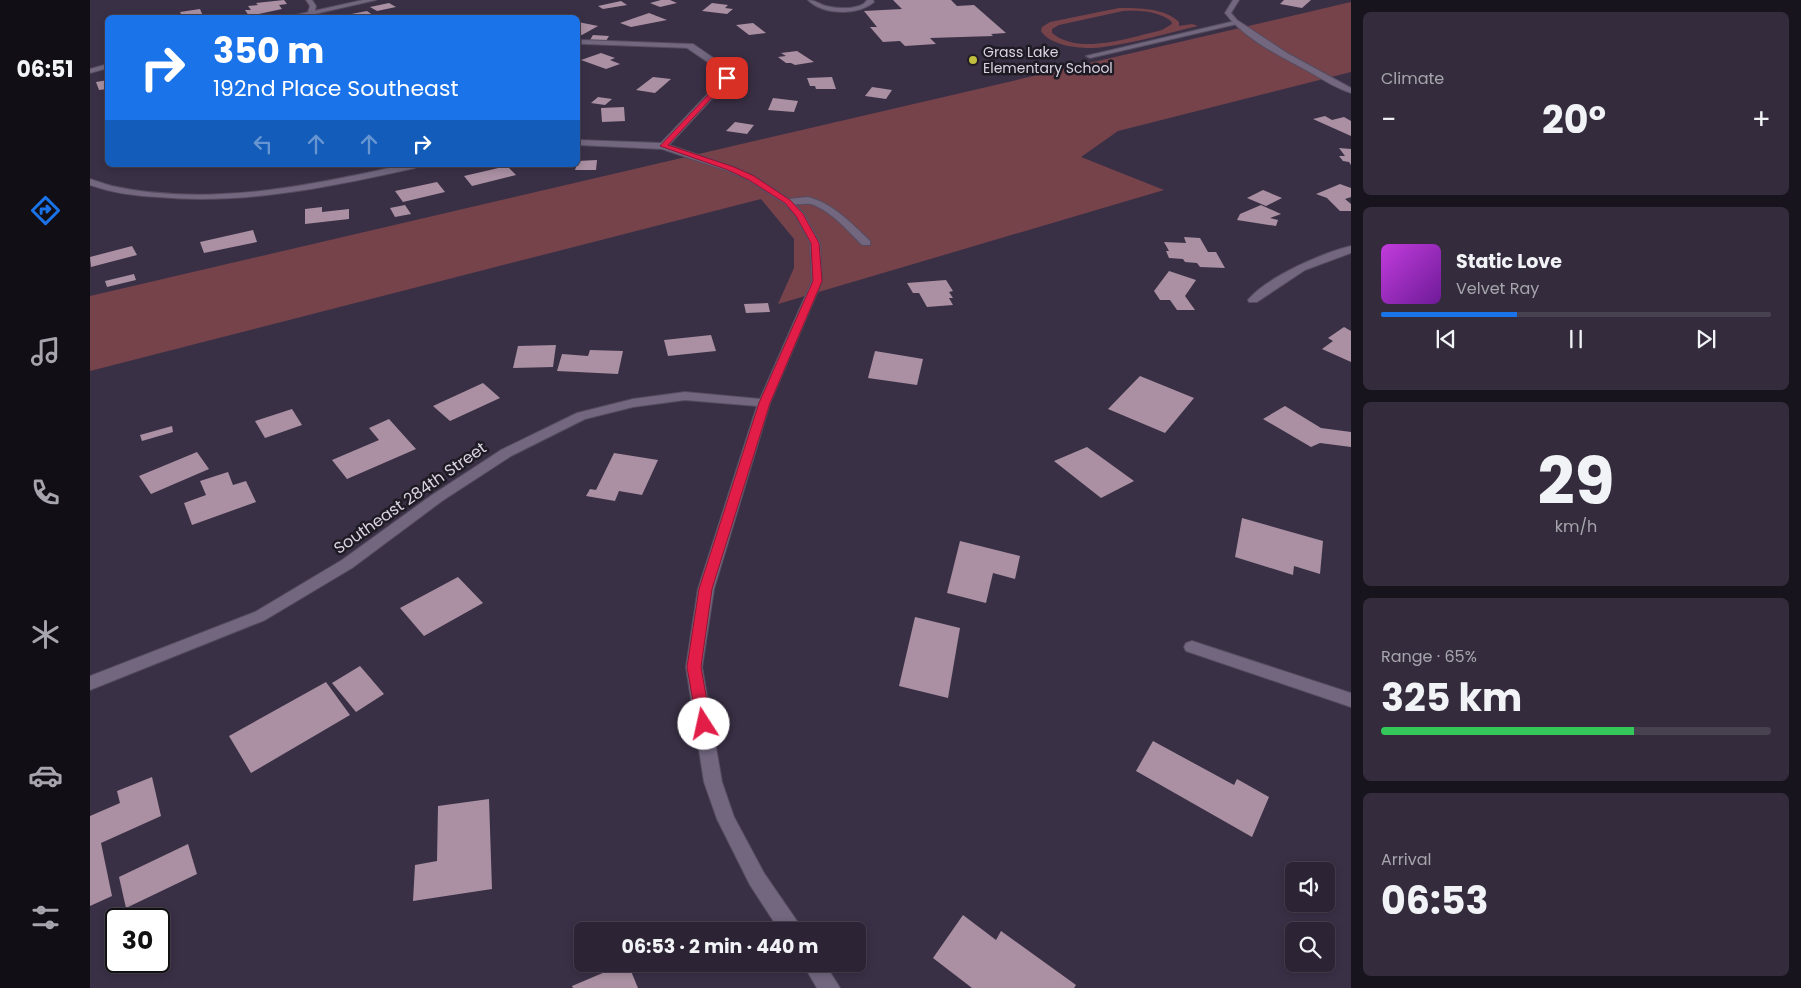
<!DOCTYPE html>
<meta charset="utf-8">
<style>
:root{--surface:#2c2434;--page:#342c3c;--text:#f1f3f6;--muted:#a6a4ac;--line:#48414f;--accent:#1a73e8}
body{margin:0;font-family:Poppins,sans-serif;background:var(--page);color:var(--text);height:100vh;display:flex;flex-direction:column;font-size:19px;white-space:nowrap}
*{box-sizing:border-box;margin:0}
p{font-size:16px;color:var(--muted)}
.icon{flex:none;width:28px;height:28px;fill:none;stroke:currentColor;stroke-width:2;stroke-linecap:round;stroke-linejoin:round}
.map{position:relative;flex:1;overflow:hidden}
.drawer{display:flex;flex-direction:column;gap:12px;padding:12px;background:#18141d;width:450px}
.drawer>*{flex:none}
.guide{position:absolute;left:15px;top:15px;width:475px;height:152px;border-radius:8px;box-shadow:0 2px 8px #0003,0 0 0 1px var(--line);background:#1a73e8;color:#fff;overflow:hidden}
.controls{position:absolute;left:1195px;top:862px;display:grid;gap:10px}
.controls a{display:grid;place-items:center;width:50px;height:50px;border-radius:8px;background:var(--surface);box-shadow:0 2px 8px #0003,0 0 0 1px var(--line);font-size:25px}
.speed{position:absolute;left:15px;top:908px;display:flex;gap:10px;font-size:25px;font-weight:700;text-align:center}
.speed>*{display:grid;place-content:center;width:65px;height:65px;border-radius:50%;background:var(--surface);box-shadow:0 2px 8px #0003,0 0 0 1px var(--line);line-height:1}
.speed .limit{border:2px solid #111;border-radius:8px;background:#fff;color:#111}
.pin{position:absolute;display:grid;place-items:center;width:42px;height:42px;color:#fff;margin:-21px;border-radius:10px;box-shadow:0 2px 8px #0006}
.me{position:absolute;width:55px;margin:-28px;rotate:350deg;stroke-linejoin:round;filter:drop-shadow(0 0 4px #0008)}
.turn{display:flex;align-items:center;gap:18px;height:105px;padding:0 25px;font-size:22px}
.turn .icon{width:65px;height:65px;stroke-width:2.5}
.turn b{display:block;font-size:35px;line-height:42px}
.lanes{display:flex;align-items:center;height:48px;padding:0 25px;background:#0003;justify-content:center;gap:25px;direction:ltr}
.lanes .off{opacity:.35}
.big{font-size:38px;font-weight:700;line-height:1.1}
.drawer .widget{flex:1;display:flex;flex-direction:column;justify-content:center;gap:8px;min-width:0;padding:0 18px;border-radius:8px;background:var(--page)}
.drawer .dial{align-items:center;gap:0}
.dial b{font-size:65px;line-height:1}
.song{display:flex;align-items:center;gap:15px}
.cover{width:60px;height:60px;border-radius:8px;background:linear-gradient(135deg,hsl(290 70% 55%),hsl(280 70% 35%))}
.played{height:5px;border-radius:2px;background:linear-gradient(90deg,var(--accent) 35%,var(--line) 35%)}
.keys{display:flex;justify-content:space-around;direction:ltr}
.heat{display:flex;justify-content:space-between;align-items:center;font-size:28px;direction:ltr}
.charge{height:8px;border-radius:4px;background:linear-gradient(90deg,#34c759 65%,var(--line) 0)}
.trip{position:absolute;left:484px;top:922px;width:292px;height:50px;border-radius:8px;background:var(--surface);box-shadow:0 2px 8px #0003,0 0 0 1px var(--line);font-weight:700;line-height:50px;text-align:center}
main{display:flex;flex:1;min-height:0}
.tabs{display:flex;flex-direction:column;width:90px;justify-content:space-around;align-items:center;background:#120e15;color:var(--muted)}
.tabs .icon{width:35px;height:35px}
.tabs .current{color:var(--accent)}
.tabs b{font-size:22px;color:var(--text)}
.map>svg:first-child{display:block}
</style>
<main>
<nav class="tabs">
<b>06:51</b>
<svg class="icon current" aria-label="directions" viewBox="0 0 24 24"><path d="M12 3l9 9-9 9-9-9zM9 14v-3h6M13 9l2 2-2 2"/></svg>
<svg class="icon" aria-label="music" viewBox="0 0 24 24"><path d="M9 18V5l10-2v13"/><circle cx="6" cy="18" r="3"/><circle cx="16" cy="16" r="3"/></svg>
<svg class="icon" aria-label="phone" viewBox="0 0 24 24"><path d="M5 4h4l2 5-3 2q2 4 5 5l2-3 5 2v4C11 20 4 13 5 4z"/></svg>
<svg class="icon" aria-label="climate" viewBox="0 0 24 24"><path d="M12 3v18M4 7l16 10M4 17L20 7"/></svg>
<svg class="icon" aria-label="car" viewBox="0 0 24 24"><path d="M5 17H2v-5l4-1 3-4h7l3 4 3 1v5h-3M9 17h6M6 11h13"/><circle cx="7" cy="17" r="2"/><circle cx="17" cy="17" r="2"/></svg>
<svg class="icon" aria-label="filters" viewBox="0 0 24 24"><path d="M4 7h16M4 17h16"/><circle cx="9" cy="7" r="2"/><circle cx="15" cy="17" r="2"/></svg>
</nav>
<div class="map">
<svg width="1261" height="988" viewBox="0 0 1261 988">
<rect width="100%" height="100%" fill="#3a3046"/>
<g fill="#76434b" fill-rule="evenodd">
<path d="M1261,2V72L1028,131L991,157L1074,190L688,304L704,268V239L671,199L0,371V296Z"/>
<path d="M1029,8C1049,8 1075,8 1089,22V26L1102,24L1108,26C1077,33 1045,43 1013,47C996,50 961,47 951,31L952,27L960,22ZM1033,11C1049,10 1068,11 1081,21L1082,24L1072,30C1042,37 989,56 962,33V29L969,25Z"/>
</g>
<g fill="#aa90a2">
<path d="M194,0L197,4L189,5L192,9L159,16L155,10H161L158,6L168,5L166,3Z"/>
<path d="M571,0H580L587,3L570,7L560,3Z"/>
<path d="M803,0H861L867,6L884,5L916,33L901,34L903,36L840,38L846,44L815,46L810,41L793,42L780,27H787L774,11L812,9Z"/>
<path d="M1194,0H1221L1212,8L1190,4Z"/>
<path d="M531,1L537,5L513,9L508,6Z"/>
<path d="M299,3L306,7L287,11L280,7Z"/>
<path d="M622,3L638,5L635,8L643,9L637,14L612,11Z"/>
<path d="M110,9L113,16L124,15L125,18H93L90,12Z"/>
<path d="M277,11L287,18H260L256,15Z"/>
<path d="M559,13L577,20L541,27L530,23Z"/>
<path d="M488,22L508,26L492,35L488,34Z"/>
<path d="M663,23L676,33L659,35L646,25Z"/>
<path d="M503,35L519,36L516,41L500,40Z"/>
<path d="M707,51L724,62L705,65L701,63H696L688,57L696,56L691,53Z"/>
<path d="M511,53L525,58L520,60L530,64L516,69L491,60Z"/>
<path d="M563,77L581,79L565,93L546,90Z"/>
<path d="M742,77L746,89H726L725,86H720L717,78Z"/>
<path d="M18,80V89L9,90L6,82Z"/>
<path d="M782,87L802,90L796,99L775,96Z"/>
<path d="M508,97L522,99L515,105L501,103Z"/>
<path d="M683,98L708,101L704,112L678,110Z"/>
<path d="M534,107L535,121L512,122L511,108Z"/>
<path d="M1235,116L1242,120L1254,117L1261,121V136L1223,119Z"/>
<path d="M645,122L664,125L657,134L636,131Z"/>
<path d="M1249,148L1261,149V165L1259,162L1253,161L1249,156H1255Z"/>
<path d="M507,160L506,170H485L488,161Z"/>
<path d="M417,166L426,175L382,186L374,176Z"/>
<path d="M347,182L355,192L313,202L305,191Z"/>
<path d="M1250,184L1261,188V197L1255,199L1261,204V211H1250L1237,198L1226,194Z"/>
<path d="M1173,190L1192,198L1176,206L1157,198Z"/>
<path d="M315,205L321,214L305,217L300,208Z"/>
<path d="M1171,205L1191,214L1180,218L1188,220L1186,226L1147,220L1150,214Z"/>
<path d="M232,207V212L259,209V219L215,224V209Z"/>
<path d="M163,230L167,242L114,253L110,242Z"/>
<path d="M1094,237L1110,238L1118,252H1126L1135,268L1110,267L1107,263L1095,262L1093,259L1079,258L1076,251H1079L1074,242L1096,243Z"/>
<path d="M42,246L47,255L1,267L0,257Z"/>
<path d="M1079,271L1106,280L1095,296L1105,310H1087L1080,300H1070L1064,291Z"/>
<path d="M44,274L46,280L17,287L15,281Z"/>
<path d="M856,280L863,291L859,292L863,298H859L863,305L837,307L829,293H823L817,283Z"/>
<path d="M678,303L680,312L656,313L654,304Z"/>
<path d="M1254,327L1261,331V362L1232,349L1243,341L1238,338Z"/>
<path d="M621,335L626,351L578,356L574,340Z"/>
<path d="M466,345L463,367L423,368L428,346Z"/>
<path d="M500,350L533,351L528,374L467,371L472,354L498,356Z"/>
<path d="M785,351L833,359L827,385L778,378Z"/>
<path d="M1050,376L1104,398L1075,433L1018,409Z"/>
<path d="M393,383L410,398L360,421L343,406Z"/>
<path d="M1195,406L1231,428L1261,432V447L1230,443L1221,447L1173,419Z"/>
<path d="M202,409L212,425L175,438L165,421Z"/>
<path d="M299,419L326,449L257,479L242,460L289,440L279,428Z"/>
<path d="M82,426L83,432L52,441L50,435Z"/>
<path d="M997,447L1044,481L1011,498L964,461Z"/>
<path d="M107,452L119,469L61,494L49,476Z"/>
<path d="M524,453L568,460L552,495L529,491L525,501L496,496L500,489L506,490Z"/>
<path d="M138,472L143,485L156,481L166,502L102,525L94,503L116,495L110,481Z"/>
<path d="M1152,518L1233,541L1230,574L1204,566L1203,575L1145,557Z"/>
<path d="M870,541L930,556L925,579L903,573L896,603L857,593Z"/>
<path d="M368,577L393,603L334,636L310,608Z"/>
<path d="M825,617L870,628L858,698L809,686Z"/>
<path d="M270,666L294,694L266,712L242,683Z"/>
<path d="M236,682L260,715L161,773L139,736Z"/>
<path d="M1063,741L1144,785L1147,779L1179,797L1162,837L1046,771Z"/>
<path d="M62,777L71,816L11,843L22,896L0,906V816L30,803L27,791Z"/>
<path d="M399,799L402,889L323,901L325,865L347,861L348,806Z"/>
<path d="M98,844L107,874L36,908L29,877Z"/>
<path d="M873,915L906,940L911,931L986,985L984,988H882L843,958Z"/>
<path d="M534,964H538L548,988H483L482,986Z"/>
</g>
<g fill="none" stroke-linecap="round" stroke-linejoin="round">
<defs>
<g id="service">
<path d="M718,0C725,0 729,4 736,6C747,9 772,10 777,0H783L784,2C768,16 733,15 718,0Z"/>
<path d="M1145,21L1148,23L1147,24L1000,58L996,56Z"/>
<path d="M492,40L600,44L604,46L600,48L495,44H492Z"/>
<path d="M718,197C744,204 761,223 780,241V245H772C758,231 743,213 724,205C714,201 700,208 693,202L698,199Z"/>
</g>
<g id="minor">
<path d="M216,0H222L226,6L223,18H216L220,6Z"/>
<path d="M1143,0H1149L1141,13L1147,20L1197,53L1261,88V93C1248,89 1235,81 1223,74C1193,57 1156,41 1135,13Z"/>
<path d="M597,44H603L638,68L641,78L579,145L644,167L664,176L701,200L714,214L730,243L732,281L680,403L624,589L612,667L632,782L644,817L674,873L709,924L712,931H690L660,885L627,819L614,782L596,667L608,589L667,406L595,400L543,407L495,419L421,456L352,501L262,568L175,620L0,690V676L165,612L252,560L342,495L411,450L487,413L543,399L595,392L670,399L722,281L720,243L705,215L695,204L658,180L638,171L572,149L488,145V140L571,143L633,78L631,71L597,48Z"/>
<path d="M313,165H329L325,168C240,187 155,205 68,197C45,196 22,193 0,185V179C7,181 14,184 22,186C118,207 219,186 313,165Z"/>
<path d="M1261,246V253L1215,270L1167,302H1159L1158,300C1177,277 1232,253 1261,246Z"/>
<path d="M1102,641L1261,693V707L1096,651L1094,647L1096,643Z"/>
<path d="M713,964H735L750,988H727Z"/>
</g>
<g id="tertiary">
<path d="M273,0H286L207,18H192Z"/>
<path d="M18,64V68L0,73V69Z"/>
</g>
</defs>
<use href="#service" stroke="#554c5f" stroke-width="2"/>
<use href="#minor" stroke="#554c5f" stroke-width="2"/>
<use href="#tertiary" stroke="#554c5f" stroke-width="2"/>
<use href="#service" fill="#72677f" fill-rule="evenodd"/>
<use href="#minor" fill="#72677f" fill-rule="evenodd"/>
<use href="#tertiary" fill="#72677f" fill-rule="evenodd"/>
</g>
<path fill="#e11d48" stroke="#92132f" d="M635,77L640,78L578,145L644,167L664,176L700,200L713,214L729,243L732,281L680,403L622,589L611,667L621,724L619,729L614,730L609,729L607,724L597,667L609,589L669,403L723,281L721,243L706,216L695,203L659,180L638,170L570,146Z"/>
<circle fill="#c1be40" stroke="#1f1b24" stroke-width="2" cx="883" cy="60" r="5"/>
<g text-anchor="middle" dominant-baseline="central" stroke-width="5" stroke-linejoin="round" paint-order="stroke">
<g font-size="14" fill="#d9d3e1" stroke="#1f1b24" text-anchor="start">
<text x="893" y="52">Grass Lake<tspan x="893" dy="16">Elementary School</tspan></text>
</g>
<g font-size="16" fill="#d9d3e1" stroke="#1f1b24">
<text transform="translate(320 498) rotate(-35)">Southeast 284th Street</text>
</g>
</g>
</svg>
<div class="controls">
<a><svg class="icon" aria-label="sound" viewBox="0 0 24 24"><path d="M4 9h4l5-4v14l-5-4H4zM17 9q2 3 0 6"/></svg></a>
<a><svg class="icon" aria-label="search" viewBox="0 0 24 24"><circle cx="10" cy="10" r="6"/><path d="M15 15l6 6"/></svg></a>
</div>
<div class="speed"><div class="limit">30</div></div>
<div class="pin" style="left:637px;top:78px;background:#d93025"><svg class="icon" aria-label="arrive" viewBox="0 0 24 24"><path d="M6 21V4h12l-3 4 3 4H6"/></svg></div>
<svg class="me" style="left:614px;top:724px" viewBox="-20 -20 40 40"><circle r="19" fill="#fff"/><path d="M0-13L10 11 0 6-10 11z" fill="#e11d48"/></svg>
<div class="trip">06:53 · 2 min · 440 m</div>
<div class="guide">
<div class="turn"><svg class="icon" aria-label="right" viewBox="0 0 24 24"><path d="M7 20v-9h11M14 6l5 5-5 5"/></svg><div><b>350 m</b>192nd Place Southeast</div></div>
<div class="lanes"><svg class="icon off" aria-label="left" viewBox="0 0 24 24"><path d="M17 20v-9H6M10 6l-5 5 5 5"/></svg><svg class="icon off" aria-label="ahead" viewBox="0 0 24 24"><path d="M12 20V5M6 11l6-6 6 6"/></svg><svg class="icon off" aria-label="ahead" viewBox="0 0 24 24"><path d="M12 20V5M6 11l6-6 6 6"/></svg><svg class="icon" aria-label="right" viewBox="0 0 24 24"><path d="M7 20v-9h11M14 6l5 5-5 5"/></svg></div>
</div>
</div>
<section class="drawer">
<div class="widget"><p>Climate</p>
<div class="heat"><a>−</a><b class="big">20°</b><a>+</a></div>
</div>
<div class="widget">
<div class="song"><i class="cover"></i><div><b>Static Love</b><p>Velvet Ray</p></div></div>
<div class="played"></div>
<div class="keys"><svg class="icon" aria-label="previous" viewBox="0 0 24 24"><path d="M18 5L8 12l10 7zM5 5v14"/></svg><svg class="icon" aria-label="pause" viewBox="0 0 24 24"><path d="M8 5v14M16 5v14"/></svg><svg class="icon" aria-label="next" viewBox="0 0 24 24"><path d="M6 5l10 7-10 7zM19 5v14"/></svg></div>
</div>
<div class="widget dial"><b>29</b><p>km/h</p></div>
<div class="widget"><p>Range · 65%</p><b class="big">325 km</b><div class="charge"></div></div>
<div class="widget"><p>Arrival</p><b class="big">06:53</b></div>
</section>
</main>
